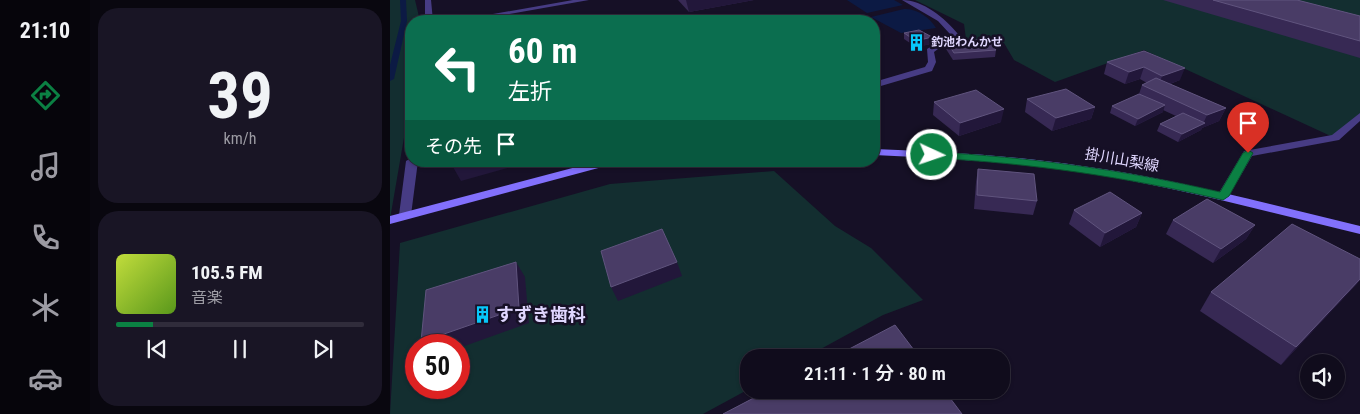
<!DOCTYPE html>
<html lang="ja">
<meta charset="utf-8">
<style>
:root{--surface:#100c1c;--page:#191525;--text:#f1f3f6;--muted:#9c9ba3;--line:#302c3b;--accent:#0b8043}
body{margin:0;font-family:"Roboto Condensed","Noto Sans JP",sans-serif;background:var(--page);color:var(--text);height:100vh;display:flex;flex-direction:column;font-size:19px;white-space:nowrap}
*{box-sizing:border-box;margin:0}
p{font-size:16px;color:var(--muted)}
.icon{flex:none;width:28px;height:28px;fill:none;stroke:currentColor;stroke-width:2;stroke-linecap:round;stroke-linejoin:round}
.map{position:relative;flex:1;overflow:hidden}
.sheet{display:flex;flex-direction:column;gap:8px;padding:8px;background:#09070f;width:300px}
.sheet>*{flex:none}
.banner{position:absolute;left:15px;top:15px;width:475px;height:152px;border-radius:20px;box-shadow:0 1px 4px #0004,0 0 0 1px var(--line);background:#0b6e4f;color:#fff;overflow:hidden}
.tools{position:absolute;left:910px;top:354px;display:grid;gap:10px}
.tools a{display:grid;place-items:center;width:45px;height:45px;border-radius:50%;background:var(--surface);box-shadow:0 1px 4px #0004,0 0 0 1px var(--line);font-size:25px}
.speed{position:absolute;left:15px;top:334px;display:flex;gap:10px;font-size:25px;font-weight:700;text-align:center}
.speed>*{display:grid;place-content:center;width:65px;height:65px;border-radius:50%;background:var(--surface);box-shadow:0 1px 4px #0004,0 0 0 1px var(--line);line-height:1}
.speed .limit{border:8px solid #d22;background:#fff;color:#111}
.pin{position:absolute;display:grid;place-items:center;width:42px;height:42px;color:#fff;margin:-51px -21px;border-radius:50% 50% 50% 0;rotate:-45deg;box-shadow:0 0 5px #0007}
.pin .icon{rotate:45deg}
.me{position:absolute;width:55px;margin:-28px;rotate:93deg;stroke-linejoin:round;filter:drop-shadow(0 0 4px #0008)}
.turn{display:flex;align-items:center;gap:18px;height:105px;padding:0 20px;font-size:22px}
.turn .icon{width:65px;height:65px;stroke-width:2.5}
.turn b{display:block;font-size:35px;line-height:42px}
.then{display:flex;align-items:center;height:48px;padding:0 20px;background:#0003;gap:10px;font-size:19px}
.sheet .tile{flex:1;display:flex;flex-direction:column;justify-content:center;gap:8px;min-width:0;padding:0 18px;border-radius:20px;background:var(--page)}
.sheet .dial{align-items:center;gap:0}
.dial b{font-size:65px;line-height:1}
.song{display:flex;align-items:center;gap:15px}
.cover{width:60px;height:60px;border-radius:8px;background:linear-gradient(135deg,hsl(70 70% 55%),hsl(90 70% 35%))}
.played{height:5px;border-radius:2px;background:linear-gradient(90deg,var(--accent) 15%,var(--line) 15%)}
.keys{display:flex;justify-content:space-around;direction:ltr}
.trip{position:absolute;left:350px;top:349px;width:270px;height:50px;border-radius:20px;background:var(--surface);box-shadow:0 1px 4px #0004,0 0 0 1px var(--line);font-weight:600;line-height:50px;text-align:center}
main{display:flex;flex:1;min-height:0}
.tab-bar{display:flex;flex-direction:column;width:90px;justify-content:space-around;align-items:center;background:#06050b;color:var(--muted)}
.tab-bar .icon{width:35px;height:35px}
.tab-bar .current{color:var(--accent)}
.tab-bar b{font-size:22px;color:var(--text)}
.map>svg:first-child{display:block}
</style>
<main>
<nav class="tab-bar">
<b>21:10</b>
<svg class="icon current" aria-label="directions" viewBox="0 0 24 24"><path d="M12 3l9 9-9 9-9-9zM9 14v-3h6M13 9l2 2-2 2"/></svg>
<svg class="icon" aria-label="music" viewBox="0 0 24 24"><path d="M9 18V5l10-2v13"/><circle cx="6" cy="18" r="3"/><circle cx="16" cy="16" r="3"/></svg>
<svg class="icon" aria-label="phone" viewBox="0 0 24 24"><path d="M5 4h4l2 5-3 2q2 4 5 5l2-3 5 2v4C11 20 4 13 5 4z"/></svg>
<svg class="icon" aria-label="climate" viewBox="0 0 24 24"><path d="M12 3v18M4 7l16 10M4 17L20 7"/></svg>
<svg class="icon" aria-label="car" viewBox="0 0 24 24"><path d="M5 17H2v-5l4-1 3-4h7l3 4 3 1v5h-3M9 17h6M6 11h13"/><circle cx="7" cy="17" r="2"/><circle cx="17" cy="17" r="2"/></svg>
</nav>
<section class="sheet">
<div class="tile dial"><b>39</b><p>km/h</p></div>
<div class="tile">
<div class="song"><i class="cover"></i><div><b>105.5 FM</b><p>音楽</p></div></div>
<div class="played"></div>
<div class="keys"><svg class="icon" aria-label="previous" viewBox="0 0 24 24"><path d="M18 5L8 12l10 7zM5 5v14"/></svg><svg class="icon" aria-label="pause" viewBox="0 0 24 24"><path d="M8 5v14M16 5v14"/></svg><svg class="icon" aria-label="next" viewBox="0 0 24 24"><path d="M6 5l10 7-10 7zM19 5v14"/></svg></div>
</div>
</section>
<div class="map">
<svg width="970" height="414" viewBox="0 0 970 414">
<rect width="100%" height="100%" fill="#161026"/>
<g fill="#132e30" fill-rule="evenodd">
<path d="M0,0H25L30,21H21V97L0,219Z"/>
<path d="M525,0H970V116L945,138L754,50L665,82L624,60L614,43L572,44L576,39L574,24Z"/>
<path d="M384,171L445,226L481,248L533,300L493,315L416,357L359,358V389L313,414H0L10,243L220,184ZM26,345H69V388H26Z"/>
</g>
<g fill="#0c1a44">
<path d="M457,0H504L513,5L477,13Z"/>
<path d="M514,9C527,8 540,18 546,28L511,33L481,17Z"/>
</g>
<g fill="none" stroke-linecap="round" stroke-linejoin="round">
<path fill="#0c1a44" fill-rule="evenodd" d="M10,0H16L17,21L4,79L0,81V65L11,21Z"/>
<g fill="#473c84" fill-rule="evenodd">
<path d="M35,0H41L43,21H35Z"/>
<path d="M183,0H199L79,21H63Z"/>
<path d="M512,0C533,0 555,18 568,34L544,52L546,62L542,71L484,88V82L535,67L538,62L537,49L560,34L548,21Z"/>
<path d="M970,113V121L949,140L862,156L837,199L833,200L827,196L854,151L942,135Z"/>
<path d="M21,158V161H28L21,215L15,219L9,215L16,161Z"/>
</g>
<g fill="#8270fc" fill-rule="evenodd">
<path d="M484,149C553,152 623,155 692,166C786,179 878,204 970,226V234C878,212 786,187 692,172C623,162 553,158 484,155Z"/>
<path d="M209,161H228L227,163L0,224V216Z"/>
</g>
</g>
<g fill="#372954">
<path d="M288,0H364L299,12Z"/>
<path d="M773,0H907L970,16V58Z"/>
<path d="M514,33L542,37L541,44L526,47L514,39Z"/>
<path d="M557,42L606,50L605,57L563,60L556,49Z"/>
<path d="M754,51L790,80L780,84L836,108L829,121L812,128L811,130L788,142L767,131L770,124L786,116L773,110V112L745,126L720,113L722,106L749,94L752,85L757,83L750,79L735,84L714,74L717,62Z"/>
<path d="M637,99L705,107L701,119L662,131L635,112Z"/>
<path d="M544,102L611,122L569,136L543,115Z"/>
<path d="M588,169L647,201L643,215L584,209L586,182Z"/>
<path d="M684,210L752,213L746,227L710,247L679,224Z"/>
<path d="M783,220L865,225L856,239L823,263L776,234Z"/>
<path d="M970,259V280L891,365L810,311L821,292Z"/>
</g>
<g fill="#22173a">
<path d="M296,0H364L299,12Z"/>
<path d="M542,37L541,44L526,47V41Z"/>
<path d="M754,67L750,79L735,84L739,72Z"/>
<path d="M795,68L790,80L768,88L772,76Z"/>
<path d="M775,105L773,112L745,126L748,119Z"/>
<path d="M705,107L701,119L662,131L666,118Z"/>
<path d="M836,108L829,121L812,128L811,130L788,142L792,134L813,124L817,115Z"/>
<path d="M614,109L611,122L569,136L570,123Z"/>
<path d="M85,161H120L121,167L71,181L63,167Z"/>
<path d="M752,213L746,227L710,247L715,233Z"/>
<path d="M865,225L856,239L823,263L831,249Z"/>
<path d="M126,262L135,277L139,323L69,348V345H33L31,342Z"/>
<path d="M287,262L292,276L228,301L221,287Z"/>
<path d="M970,279V280L967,284L891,365L906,347Z"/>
</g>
<g fill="#493c66" stroke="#60547e">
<path d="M823,0H907L970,16V41Z"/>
<path d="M529,30L542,37L526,41L514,33Z"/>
<path d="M597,39L606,50L564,53L557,42Z"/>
<path d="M754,51L795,68L772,76L754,67L739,72L717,62Z"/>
<path d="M766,78L836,108L817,115L752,85Z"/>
<path d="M676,89L705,107L666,118L637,99Z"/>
<path d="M586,90L614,109L570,123L544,102Z"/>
<path d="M749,94L775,105L748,119L722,106Z"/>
<path d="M793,113L815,123L792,134L770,124Z"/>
<path d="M63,161H85L63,167Z"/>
<path d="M588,169L644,174L647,201L587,195Z"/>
<path d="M720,192L752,213L715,233L684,210Z"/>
<path d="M817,199L865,225L831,249L783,220Z"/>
<path d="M902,224L970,259V279L906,347L821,292Z"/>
<path d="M272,229L287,262L221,287L211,251Z"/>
<path d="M126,262L129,308L31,342L36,290Z"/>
<path d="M505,325L530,358H442Z"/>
<path d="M379,390H554L572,414H333Z"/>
</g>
<path fill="#0b8043" stroke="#07532c" d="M858,150L863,153L839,196L833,200C737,177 640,163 542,158L537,155L542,152C639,157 735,170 830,192L853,153Z"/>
<defs>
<symbol id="building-bare" viewBox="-9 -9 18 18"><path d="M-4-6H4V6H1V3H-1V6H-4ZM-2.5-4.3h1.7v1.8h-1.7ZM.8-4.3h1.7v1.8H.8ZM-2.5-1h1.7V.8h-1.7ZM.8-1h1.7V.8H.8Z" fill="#07c7f9" stroke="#161026" stroke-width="2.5" paint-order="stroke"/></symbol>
</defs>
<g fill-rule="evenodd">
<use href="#building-bare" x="514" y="30" width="25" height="25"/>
<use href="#building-bare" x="80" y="302" width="25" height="25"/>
</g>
<g text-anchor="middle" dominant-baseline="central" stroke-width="5" stroke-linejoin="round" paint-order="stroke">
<g font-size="12" font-weight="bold" fill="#dfd6fe" stroke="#161026" text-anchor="start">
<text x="541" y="42">釣池わんかせ</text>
</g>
<g font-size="15" fill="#dfd6fe" stroke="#161026">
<text transform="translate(732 160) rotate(10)">掛川山梨線</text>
</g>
<g font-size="18" font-weight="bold" fill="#dfd6fe" stroke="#161026" text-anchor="start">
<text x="106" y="314">すずき歯科</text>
</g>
</g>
</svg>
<div class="tools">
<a><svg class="icon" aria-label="sound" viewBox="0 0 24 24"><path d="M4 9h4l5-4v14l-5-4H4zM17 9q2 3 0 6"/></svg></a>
</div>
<div class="speed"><div class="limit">50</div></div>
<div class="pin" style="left:858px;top:153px;background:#d93025"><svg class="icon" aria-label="arrive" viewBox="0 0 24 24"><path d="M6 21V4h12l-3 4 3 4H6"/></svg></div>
<svg class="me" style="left:542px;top:155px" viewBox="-20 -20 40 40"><circle r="17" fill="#0b8043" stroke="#fff" stroke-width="3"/><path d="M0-11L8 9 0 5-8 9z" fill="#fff"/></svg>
<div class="trip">21:11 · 1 分 · 80 m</div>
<div class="banner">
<div class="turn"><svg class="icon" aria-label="left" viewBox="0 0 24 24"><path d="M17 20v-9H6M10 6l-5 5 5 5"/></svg><div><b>60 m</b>左折</div></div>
<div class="then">その先<svg class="icon" aria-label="arrive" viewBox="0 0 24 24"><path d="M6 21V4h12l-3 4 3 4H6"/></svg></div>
</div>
</div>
</main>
